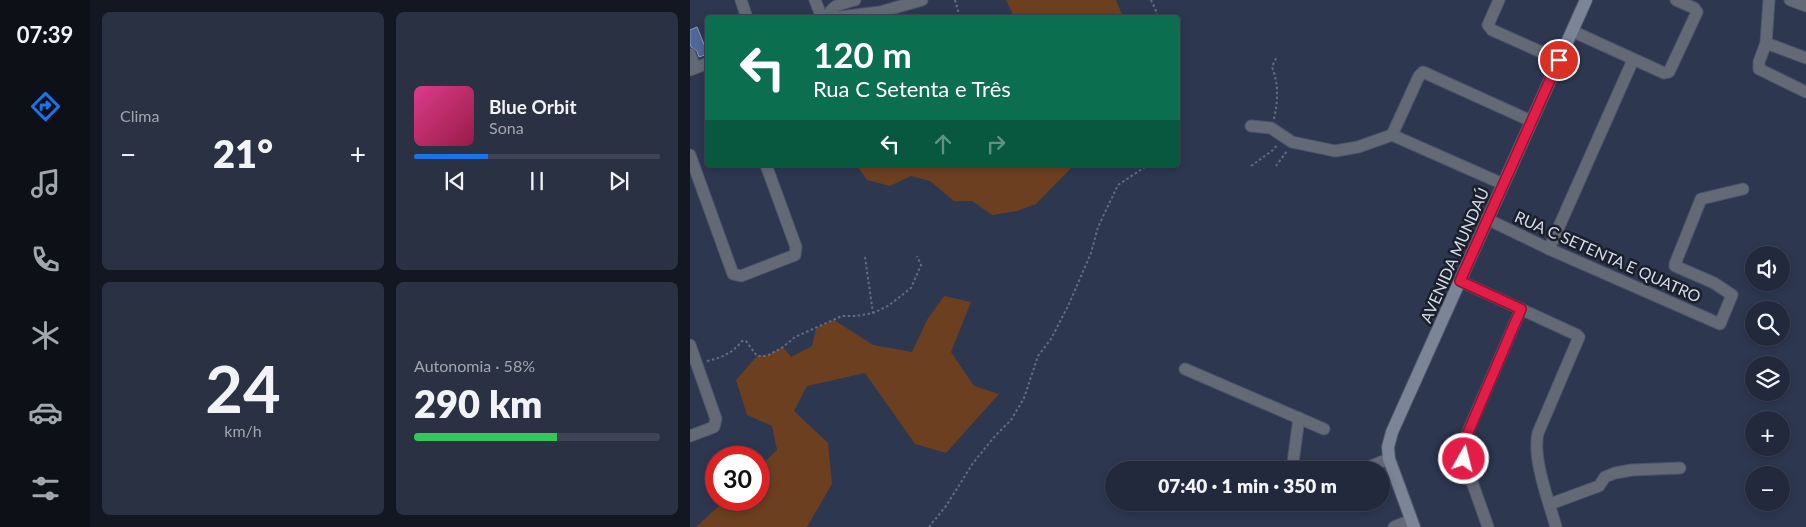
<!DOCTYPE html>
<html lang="pt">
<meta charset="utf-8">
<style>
:root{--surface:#22293c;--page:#2a3143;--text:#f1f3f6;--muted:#a2a6af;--line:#3f4556;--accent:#1a73e8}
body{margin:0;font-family:Lato,sans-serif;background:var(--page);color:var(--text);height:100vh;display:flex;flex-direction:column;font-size:19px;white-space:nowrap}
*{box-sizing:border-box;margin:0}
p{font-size:16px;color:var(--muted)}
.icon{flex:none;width:28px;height:28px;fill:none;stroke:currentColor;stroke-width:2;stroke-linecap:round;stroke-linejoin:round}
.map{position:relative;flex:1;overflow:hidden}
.panel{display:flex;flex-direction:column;gap:12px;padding:12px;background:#131721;width:600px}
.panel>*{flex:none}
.banner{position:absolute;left:15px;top:15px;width:475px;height:152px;border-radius:5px;box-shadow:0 2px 8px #0003,0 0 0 1px var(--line);background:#0b6e4f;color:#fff;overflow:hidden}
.buttons{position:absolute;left:1055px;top:246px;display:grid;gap:10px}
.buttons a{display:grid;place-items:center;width:45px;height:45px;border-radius:50%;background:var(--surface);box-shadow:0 2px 8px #0003,0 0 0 1px var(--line);font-size:25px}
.speed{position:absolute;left:15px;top:446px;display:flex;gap:10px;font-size:25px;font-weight:700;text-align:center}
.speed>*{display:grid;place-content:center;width:65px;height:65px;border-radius:50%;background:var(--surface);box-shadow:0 2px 8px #0003,0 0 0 1px var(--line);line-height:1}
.speed .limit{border:8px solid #d22;background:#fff;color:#111}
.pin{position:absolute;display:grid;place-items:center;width:42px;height:42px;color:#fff;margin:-21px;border:2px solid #fff;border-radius:50%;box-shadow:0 1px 5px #0007}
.me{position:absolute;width:55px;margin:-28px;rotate:8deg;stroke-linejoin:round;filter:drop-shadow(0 0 4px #0008)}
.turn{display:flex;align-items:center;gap:18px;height:105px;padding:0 25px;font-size:22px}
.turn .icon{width:65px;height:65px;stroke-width:2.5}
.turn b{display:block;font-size:35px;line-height:42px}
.lanes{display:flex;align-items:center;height:48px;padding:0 25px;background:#0003;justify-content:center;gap:25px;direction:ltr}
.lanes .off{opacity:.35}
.big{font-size:38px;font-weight:800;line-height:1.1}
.panel .card{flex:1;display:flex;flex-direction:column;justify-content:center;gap:8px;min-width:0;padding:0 18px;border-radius:8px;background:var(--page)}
.panel .dial{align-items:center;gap:0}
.dial b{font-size:65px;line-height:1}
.song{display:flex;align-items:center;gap:15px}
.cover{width:60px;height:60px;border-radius:8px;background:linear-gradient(135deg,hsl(330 70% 55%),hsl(340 70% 35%))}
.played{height:5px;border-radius:2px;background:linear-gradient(90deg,var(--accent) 30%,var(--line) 30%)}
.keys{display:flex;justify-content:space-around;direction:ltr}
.heat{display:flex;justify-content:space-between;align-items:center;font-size:28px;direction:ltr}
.charge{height:8px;border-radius:4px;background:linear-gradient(90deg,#34c759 58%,var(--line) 0)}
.panel .tiles{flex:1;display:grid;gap:12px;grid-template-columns:repeat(2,1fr)}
.trip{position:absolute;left:415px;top:461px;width:285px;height:50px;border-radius:25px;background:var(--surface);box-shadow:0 2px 8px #0003,0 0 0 1px var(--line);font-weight:800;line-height:50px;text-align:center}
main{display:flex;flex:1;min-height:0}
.dock{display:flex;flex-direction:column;width:90px;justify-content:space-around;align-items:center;background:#0e1018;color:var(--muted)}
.dock .icon{width:35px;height:35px}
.dock .on{color:var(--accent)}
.dock b{font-size:22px;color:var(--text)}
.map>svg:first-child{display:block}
</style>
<main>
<nav class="dock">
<b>07:39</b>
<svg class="icon on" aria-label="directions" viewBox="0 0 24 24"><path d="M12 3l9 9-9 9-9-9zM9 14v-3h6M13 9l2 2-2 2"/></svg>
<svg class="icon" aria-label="music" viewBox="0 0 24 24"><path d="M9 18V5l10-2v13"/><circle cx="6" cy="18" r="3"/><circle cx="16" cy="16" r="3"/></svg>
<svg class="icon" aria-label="phone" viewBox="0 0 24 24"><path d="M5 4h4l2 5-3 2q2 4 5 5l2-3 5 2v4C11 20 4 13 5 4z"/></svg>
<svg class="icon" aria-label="climate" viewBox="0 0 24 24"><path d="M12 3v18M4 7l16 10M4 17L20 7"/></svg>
<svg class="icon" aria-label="car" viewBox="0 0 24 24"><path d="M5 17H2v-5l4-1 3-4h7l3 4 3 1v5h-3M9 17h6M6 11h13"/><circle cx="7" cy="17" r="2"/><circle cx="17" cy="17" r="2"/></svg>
<svg class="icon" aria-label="filters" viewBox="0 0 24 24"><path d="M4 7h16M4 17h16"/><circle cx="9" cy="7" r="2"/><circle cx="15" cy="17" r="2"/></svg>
</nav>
<section class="panel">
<div class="tiles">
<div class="card"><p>Clima</p>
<div class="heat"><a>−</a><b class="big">21°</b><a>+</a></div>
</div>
<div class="card">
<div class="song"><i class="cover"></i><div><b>Blue Orbit</b><p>Sona</p></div></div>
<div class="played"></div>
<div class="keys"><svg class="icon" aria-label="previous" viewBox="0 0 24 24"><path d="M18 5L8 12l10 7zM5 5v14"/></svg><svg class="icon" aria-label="pause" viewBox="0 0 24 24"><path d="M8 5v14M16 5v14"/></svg><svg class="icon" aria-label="next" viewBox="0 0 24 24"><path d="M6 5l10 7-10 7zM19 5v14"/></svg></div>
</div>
<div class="card dial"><b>24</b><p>km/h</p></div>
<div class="card"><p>Autonomia · 58%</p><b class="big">290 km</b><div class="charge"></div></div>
</div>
</section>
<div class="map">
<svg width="1116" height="527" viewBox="0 0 1116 527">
<rect width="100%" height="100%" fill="#2d3750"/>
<g fill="#6c3f20">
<path d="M316,0H426L433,17H324Z"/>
<path d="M166,165H384L346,204L327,211L302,215L282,201H264L240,181L221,176L200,186L177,180Z"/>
<path d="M254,296L281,302L261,352L284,386L309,394L256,453L225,444L175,373L117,386L104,411L138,443L142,484L117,527H6L30,505L29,500H69V467L87,450L82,426L57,415L46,380L67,356H77L93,347L101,357L122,346L126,328L144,320L183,345L222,352L237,320Z"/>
</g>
<path fill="#516799" stroke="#8b98b5" d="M7,27L18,54L9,57L7,51L1,47L0,43V30Z"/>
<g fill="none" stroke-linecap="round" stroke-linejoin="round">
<defs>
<g id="street">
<path d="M51,0L57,18"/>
<path d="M125,0L132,18"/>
<path d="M809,0L798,25L802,30L869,60"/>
<path d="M1079,0L1076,43L1069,62V69L1116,92"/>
<path d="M1100,0L1116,6"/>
<path d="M136,18C144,4 150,4 165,0"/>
<path d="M142,18L190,12L232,0"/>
<path d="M882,31L974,73L979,72L1007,12L1004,8L986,0"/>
<path d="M1076,43L1116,58"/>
<path d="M0,54L5,68"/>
<path d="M0,70L18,63"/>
<path d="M561,126L581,128L602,142L645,151L668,147L702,135"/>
<path d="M0,155L43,274L51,276L105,255L106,247L76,165"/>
<path d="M813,184L702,135L729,76L733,72L841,121"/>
<path d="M797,219L859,249L1030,324L1042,295L1024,283L985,266V264L1011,199L1053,189"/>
<path d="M859,249L943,60"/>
<path d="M770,281L887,335L889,337L848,433C842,458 859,502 866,527"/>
<path d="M0,345L26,419L24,427L0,436"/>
<path d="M495,369L634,429"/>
<path d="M602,470L609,418"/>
<path d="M670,470L699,459"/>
<path d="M860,504L909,486L915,477L925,473L942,470L990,468"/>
<path d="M704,527L721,520"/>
<path d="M798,527L774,459V441L831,309"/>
</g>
<path id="secondary" d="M724,527L699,459L698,447L702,432L896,0"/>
</defs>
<use href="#street" stroke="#4b556c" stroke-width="13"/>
<use href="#secondary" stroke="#4b556c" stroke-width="14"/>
<g stroke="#636c82" stroke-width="2" stroke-dasharray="2.5 2.5" stroke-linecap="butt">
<path d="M265,0L270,18"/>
<path d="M461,0L467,13L466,18"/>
<path d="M584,119C588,100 589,85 582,67L587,56"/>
<path d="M561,166L583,150L587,145"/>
<path d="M586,166L597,151"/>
<path d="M175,257L183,313"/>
<path d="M17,361C31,358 43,353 52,341H56L67,356H77L93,347L105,337L152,316H166L183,313L198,306L221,288L231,265L227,256"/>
<path d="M239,527L256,506L283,463L305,436L321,420L334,398L348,356L361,339L379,304L401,253L408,227L428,185L458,165"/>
</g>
<use href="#street" stroke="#646976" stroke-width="11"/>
<use href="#secondary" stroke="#7c8498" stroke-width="12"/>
</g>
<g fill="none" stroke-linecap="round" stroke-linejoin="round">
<defs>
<path id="route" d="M774,459V442L831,309L770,281L869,60"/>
</defs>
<use href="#route" stroke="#92132f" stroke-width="12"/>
<use href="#route" stroke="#e11d48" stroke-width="9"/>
</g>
<g text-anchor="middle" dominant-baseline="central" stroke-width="5" stroke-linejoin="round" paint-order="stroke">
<g font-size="16" fill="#d5dcec" stroke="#1a1f2a">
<text transform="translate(764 255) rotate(-66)">AVENIDA MUNDAÚ</text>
<text transform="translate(918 256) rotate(24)">RUA C SETENTA E QUATRO</text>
</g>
</g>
</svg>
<div class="buttons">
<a><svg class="icon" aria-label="sound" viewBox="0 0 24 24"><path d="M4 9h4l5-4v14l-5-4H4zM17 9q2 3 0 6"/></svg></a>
<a><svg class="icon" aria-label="search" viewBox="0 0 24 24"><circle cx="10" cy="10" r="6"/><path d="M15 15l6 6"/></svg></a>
<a><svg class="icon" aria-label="layers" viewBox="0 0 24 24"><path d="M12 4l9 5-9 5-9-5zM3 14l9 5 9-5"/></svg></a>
<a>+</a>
<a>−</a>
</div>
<div class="speed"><div class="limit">30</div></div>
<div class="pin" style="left:869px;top:60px;background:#d93025"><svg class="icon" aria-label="arrive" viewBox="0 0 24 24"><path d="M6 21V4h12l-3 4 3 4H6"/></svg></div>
<svg class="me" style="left:774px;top:459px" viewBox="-20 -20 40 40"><circle r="17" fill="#e11d48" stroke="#fff" stroke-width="3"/><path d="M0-11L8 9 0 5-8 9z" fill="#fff"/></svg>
<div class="trip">07:40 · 1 min · 350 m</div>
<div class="banner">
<div class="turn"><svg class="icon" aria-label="left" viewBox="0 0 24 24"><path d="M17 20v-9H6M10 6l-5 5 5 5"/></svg><div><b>120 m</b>Rua C Setenta e Três</div></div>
<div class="lanes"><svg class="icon" aria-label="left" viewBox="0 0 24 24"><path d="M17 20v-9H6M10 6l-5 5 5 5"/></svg><svg class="icon off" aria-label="ahead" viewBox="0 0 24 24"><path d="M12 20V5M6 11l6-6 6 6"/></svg><svg class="icon off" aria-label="right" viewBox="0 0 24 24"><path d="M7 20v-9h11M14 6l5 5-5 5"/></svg></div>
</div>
</div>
</main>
